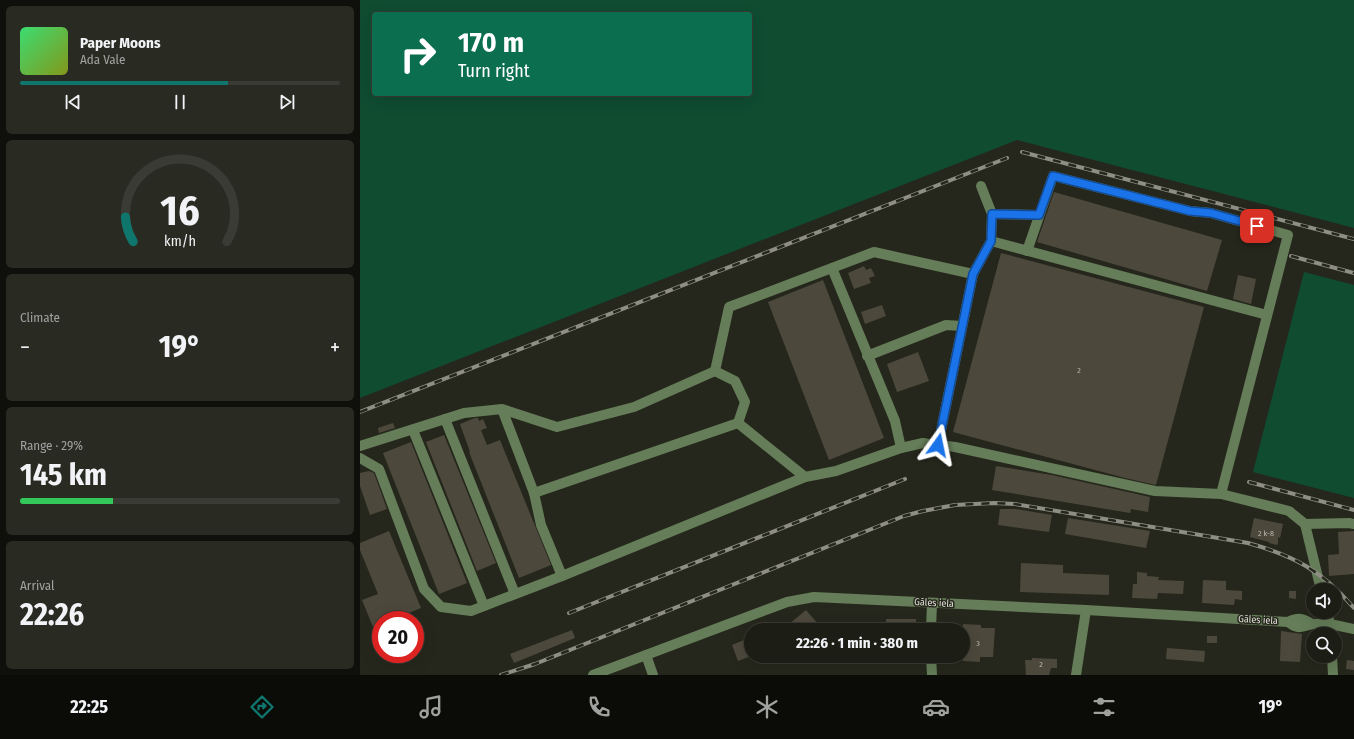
<!DOCTYPE html>
<meta charset="utf-8">
<style>
:root{--surface:#1c1d15;--page:#292a22;--text:#f1f3f6;--muted:#a0a2a0;--line:#3a3b34;--accent:#0f766e}
body{margin:0;font-family:"Fira Sans Condensed",sans-serif;background:var(--page);color:var(--text);height:100vh;display:flex;flex-direction:column;font-size:15px;white-space:nowrap}
*{box-sizing:border-box;margin:0}
p{font-size:13px;color:var(--muted)}
.icon{flex:none;width:22px;height:22px;fill:none;stroke:currentColor;stroke-width:2;stroke-linecap:round;stroke-linejoin:round}
.map{position:relative;flex:1;overflow:hidden}
.drawer{display:flex;flex-direction:column;gap:6px;padding:6px;background:#0f100c;width:360px}
.drawer>*{flex:none}
.hud{position:absolute;left:12px;top:12px;width:380px;height:84px;border-radius:4px;box-shadow:0 4px 16px #0002,0 0 0 1px var(--line);background:#0b6e4f;color:#fff;overflow:hidden}
.fabs{position:absolute;left:946px;top:583px;display:grid;gap:8px}
.fabs a{display:grid;place-items:center;width:36px;height:36px;border-radius:50%;background:var(--surface);box-shadow:0 4px 16px #0002,0 0 0 1px var(--line);font-size:20px}
.speed{position:absolute;left:12px;top:611px;display:flex;gap:8px;font-size:20px;font-weight:700;text-align:center}
.speed>*{display:grid;place-content:center;width:52px;height:52px;border-radius:50%;background:var(--surface);box-shadow:0 4px 16px #0002,0 0 0 1px var(--line);line-height:1}
.speed .limit{border:6px solid #d22;background:#fff;color:#111}
.pin{position:absolute;display:grid;place-items:center;width:34px;height:34px;color:#fff;margin:-17px;border-radius:8px;box-shadow:0 2px 6px #0006}
.me{position:absolute;width:44px;margin:-22px;rotate:12deg;stroke-linejoin:round;filter:drop-shadow(0 0 3px #0008)}
.turn{display:flex;align-items:center;gap:14px;height:84px;padding:0 20px;font-size:18px}
.turn .icon{width:52px;height:52px;stroke-width:2.5}
.turn b{display:block;font-size:28px;line-height:34px}
.big{font-size:30px;font-weight:700;line-height:1.1}
.drawer .card{flex:1;display:flex;flex-direction:column;justify-content:center;gap:6px;min-width:0;padding:0 14px;border-radius:6px;background:var(--page)}
.drawer .dial{align-items:center;gap:0}
.dial svg{height:104px;overflow:visible;fill:none;stroke:var(--line);stroke-width:7;stroke-linecap:round;text-anchor:middle}
.dial text{fill:var(--text);stroke:none}
.song{display:flex;align-items:center;gap:12px}
.cover{width:48px;height:48px;border-radius:6px;background:linear-gradient(135deg,hsl(140 70% 55%),hsl(70 70% 35%))}
.played{height:4px;border-radius:2px;background:linear-gradient(90deg,var(--accent) 65%,var(--line) 65%)}
.keys{display:flex;justify-content:space-around;direction:ltr}
.heat{display:flex;justify-content:space-between;align-items:center;font-size:22px;direction:ltr}
.charge{height:6px;border-radius:3px;background:linear-gradient(90deg,#34c759 29%,var(--line) 0)}
.trip{position:absolute;left:384px;top:623px;width:226px;height:40px;border-radius:20px;background:var(--surface);box-shadow:0 4px 16px #0002,0 0 0 1px var(--line);font-weight:700;line-height:40px;text-align:center}
.dock{display:flex;height:64px;justify-content:space-around;align-items:center;background:#0b0c08;color:var(--muted)}
.dock .icon{width:28px;height:28px}
.dock .current{color:var(--accent)}
.dock b{font-size:18px;color:var(--text)}
main{display:flex;flex:1;min-height:0}
.map>svg:first-child{display:block}
</style>
<main>
<section class="drawer">
<div class="card">
<div class="song"><i class="cover"></i><div><b>Paper Moons</b><p>Ada Vale</p></div></div>
<div class="played"></div>
<div class="keys"><svg class="icon" aria-label="previous" viewBox="0 0 24 24"><path d="M18 5L8 12l10 7zM5 5v14"/></svg><svg class="icon" aria-label="pause" viewBox="0 0 24 24"><path d="M8 5v14M16 5v14"/></svg><svg class="icon" aria-label="next" viewBox="0 0 24 24"><path d="M6 5l10 7-10 7zM19 5v14"/></svg></div>
</div>
<div class="card dial"><svg viewBox="0 0 100 80">
<path d="M14 69A42 42 0 1 1 86 69"/>
<path d="M14 69A42 42 0 0 1 8 50" stroke="#0f766e"/>
<text x="50" y="56" font-size="32" font-weight="700">16</text>
<text x="50" y="72" font-size="11">km/h</text>
</svg></div>
<div class="card"><p>Climate</p>
<div class="heat"><a>−</a><b class="big">19°</b><a>+</a></div>
</div>
<div class="card"><p>Range · 29%</p><b class="big">145 km</b><div class="charge"></div></div>
<div class="card"><p>Arrival</p><b class="big">22:26</b></div>
</section>
<div class="map">
<svg width="994" height="675" viewBox="0 0 994 675">
<rect width="100%" height="100%" fill="#26271c"/>
<g fill="#0f4c30" fill-rule="evenodd">
<path d="M0,0H994V228L657,140L0,398ZM14,14H390V94H14Z"/>
<path d="M944,272L994,285V498L893,472Z"/>
</g>
<g fill="#4d483c">
<path d="M694,192L862,240L847,291L677,242Z"/>
<path d="M641,253L844,307L796,485L765,478L593,432Z"/>
<path d="M504,266L506,270L511,268L515,276L509,278L511,283L494,289L488,273Z"/>
<path d="M878,275L896,279L891,304L873,299Z"/>
<path d="M463,280L524,438L469,460L408,302Z"/>
<path d="M522,305L526,316L505,324L501,312Z"/>
<path d="M558,352L569,381L537,392L527,364Z"/>
<path d="M115,418H118L119,421L123,419L127,428L121,430L127,445L140,440L191,565L159,578L109,452H110L100,424Z"/>
<path d="M33,423L35,428L19,433L18,428Z"/>
<path d="M84,435L136,563L117,571L66,442Z"/>
<path d="M51,442L107,583L79,594L23,453Z"/>
<path d="M636,466L692,475L790,497L788,512L771,509L770,513L632,490Z"/>
<path d="M9,471L14,473L27,509L10,515L0,486V473Z"/>
<path d="M640,509H656L692,515L689,532L638,525Z"/>
<path d="M708,518L790,531L786,548L705,534Z"/>
<path d="M894,518L923,524L920,538L918,537V544L917,545L909,543V542L890,537Z"/>
<path d="M29,531L61,608L31,620H21V624L13,627L2,600L18,594L0,550V543Z"/>
<path d="M994,531V574L969,576L968,555L979,554L978,532Z"/>
<path d="M661,563L703,565V573L749,575V595L660,592Z"/>
<path d="M777,572L787,573V576L799,577L798,580L824,581L823,594L798,593L797,599L772,598L773,584H777Z"/>
<path d="M843,580L866,581V590L882,591V600L875,599L874,605L842,603Z"/>
<path d="M929,591H936V599L929,598Z"/>
<path d="M446,610L458,624L451,630H422Z"/>
<rect x="526" y="619" width="30" height="11"/>
<path d="M603,624L621,625V628H635L633,657H620V662L603,661Z"/>
<path d="M212,630L215,638L154,663L150,654Z"/>
<path d="M921,631L942,634L940,662L920,661Z"/>
<rect x="847" y="636" width="10" height="7"/>
<path d="M391,637V656L378,661L372,645Z"/>
<path d="M807,648L845,651L844,662L806,659Z"/>
<path d="M672,658L697,659V668H691L689,675H666L665,660H672Z"/>
<path d="M987,660L994,661V670L986,669Z"/>
</g>
<g fill="none" stroke-linecap="round" stroke-linejoin="round">
<g stroke="#657d58" stroke-width="10">
<path d="M621,186L632,214L631,241"/>
<path d="M632,214L679,215"/>
<path d="M667,251L693,176L830,211L851,213L928,235L861,494L929,511L945,524L961,590"/>
<path d="M472,268L535,421L541,448"/>
<path d="M507,356L586,325L602,326"/>
<path d="M355,371L369,307L514,252L613,274L631,241L907,315"/>
<path d="M85,419L155,594"/>
<path d="M378,423L445,477"/>
<path d="M53,430L124,606"/>
<path d="M578,445L613,274"/>
<path d="M0,446L104,413L142,409L197,427L274,407L355,371L375,381L385,402L378,423L174,493L142,409"/>
<path d="M0,458L19,469L64,589L81,607L111,611L202,576L445,477L476,471L541,448L563,443L595,447L795,491L861,494"/>
<path d="M174,493L181,525L202,576"/>
<path d="M945,524L989,523L994,524"/>
<path d="M967,612L970,624L994,629"/>
<path d="M928,622C940,631 941,626 953,624C959,624 965,624 970,624L971,634"/>
<path d="M928,622C938,617 943,618 952,624"/>
<path d="M571,630L572,603"/>
<path d="M286,655L293,675"/>
<path d="M571,656L572,675"/>
<path d="M972,656L973,675"/>
<path d="M233,675L427,602L454,597L726,610L928,622"/>
<path d="M716,675L726,610"/>
</g>
<defs>
<g id="rail">
<path d="M662,152L994,239"/>
<path d="M931,256L994,273"/>
<path d="M0,412L647,158"/>
<path d="M889,482L994,510"/>
<path d="M209,613L545,479"/>
<path d="M141,675L175,664L544,516L563,511L595,505L634,503L655,504L888,543C935,556 962,571 994,608"/>
</g>
</defs>
<use href="#rail" stroke="#8e8e85" stroke-width="4"/>
<use href="#rail" stroke="#26271c" stroke-width="2.5" stroke-dasharray="8" stroke-linecap="butt"/>
</g>
<g fill="none" stroke-linecap="round" stroke-linejoin="round">
<defs>
<path id="route" d="M578,445L613,274L631,241L632,214L679,215L693,176L830,211L851,213L897,226"/>
</defs>
<use href="#route" stroke="#114b97" stroke-width="10"/>
<use href="#route" stroke="#1a73e8" stroke-width="7"/>
</g>
<g text-anchor="middle" dominant-baseline="central" stroke-width="3" stroke-linejoin="round" paint-order="stroke">
<g font-size="8" fill="#bab9b1">
<text x="719" y="370">2</text>
<text x="906" y="533">2 k-8</text>
<text x="618" y="643">3</text>
<text x="681" y="664">2</text>
</g>
<g font-size="10" fill="#dfdfd8" stroke="#26271c">
<text transform="translate(574 603) rotate(3)">Gāles iela</text>
<text transform="translate(898 620) rotate(3)">Gāles iela</text>
</g>
</g>
</svg>
<div class="fabs">
<a><svg class="icon" aria-label="sound" viewBox="0 0 24 24"><path d="M4 9h4l5-4v14l-5-4H4zM17 9q2 3 0 6"/></svg></a>
<a><svg class="icon" aria-label="search" viewBox="0 0 24 24"><circle cx="10" cy="10" r="6"/><path d="M15 15l6 6"/></svg></a>
</div>
<div class="speed"><div class="limit">20</div></div>
<div class="pin" style="left:897px;top:226px;background:#d93025"><svg class="icon" aria-label="arrive" viewBox="0 0 24 24"><path d="M6 21V4h12l-3 4 3 4H6"/></svg></div>
<svg class="me" style="left:578px;top:445px" viewBox="-20 -20 40 40"><path d="M0-17L14 15 0 8-14 15z" fill="#1a73e8" stroke="#fff" stroke-width="4"/></svg>
<div class="trip">22:26 · 1 min · 380 m</div>
<div class="hud">
<div class="turn"><svg class="icon" aria-label="right" viewBox="0 0 24 24"><path d="M7 20v-9h11M14 6l5 5-5 5"/></svg><div><b>170 m</b>Turn right</div></div>
</div>
</div>
</main>
<nav class="dock">
<b>22:25</b>
<svg class="icon current" aria-label="directions" viewBox="0 0 24 24"><path d="M12 3l9 9-9 9-9-9zM9 14v-3h6M13 9l2 2-2 2"/></svg>
<svg class="icon" aria-label="music" viewBox="0 0 24 24"><path d="M9 18V5l10-2v13"/><circle cx="6" cy="18" r="3"/><circle cx="16" cy="16" r="3"/></svg>
<svg class="icon" aria-label="phone" viewBox="0 0 24 24"><path d="M5 4h4l2 5-3 2q2 4 5 5l2-3 5 2v4C11 20 4 13 5 4z"/></svg>
<svg class="icon" aria-label="climate" viewBox="0 0 24 24"><path d="M12 3v18M4 7l16 10M4 17L20 7"/></svg>
<svg class="icon" aria-label="car" viewBox="0 0 24 24"><path d="M5 17H2v-5l4-1 3-4h7l3 4 3 1v5h-3M9 17h6M6 11h13"/><circle cx="7" cy="17" r="2"/><circle cx="17" cy="17" r="2"/></svg>
<svg class="icon" aria-label="filters" viewBox="0 0 24 24"><path d="M4 7h16M4 17h16"/><circle cx="9" cy="7" r="2"/><circle cx="15" cy="17" r="2"/></svg>
<b>19°</b>
</nav>
